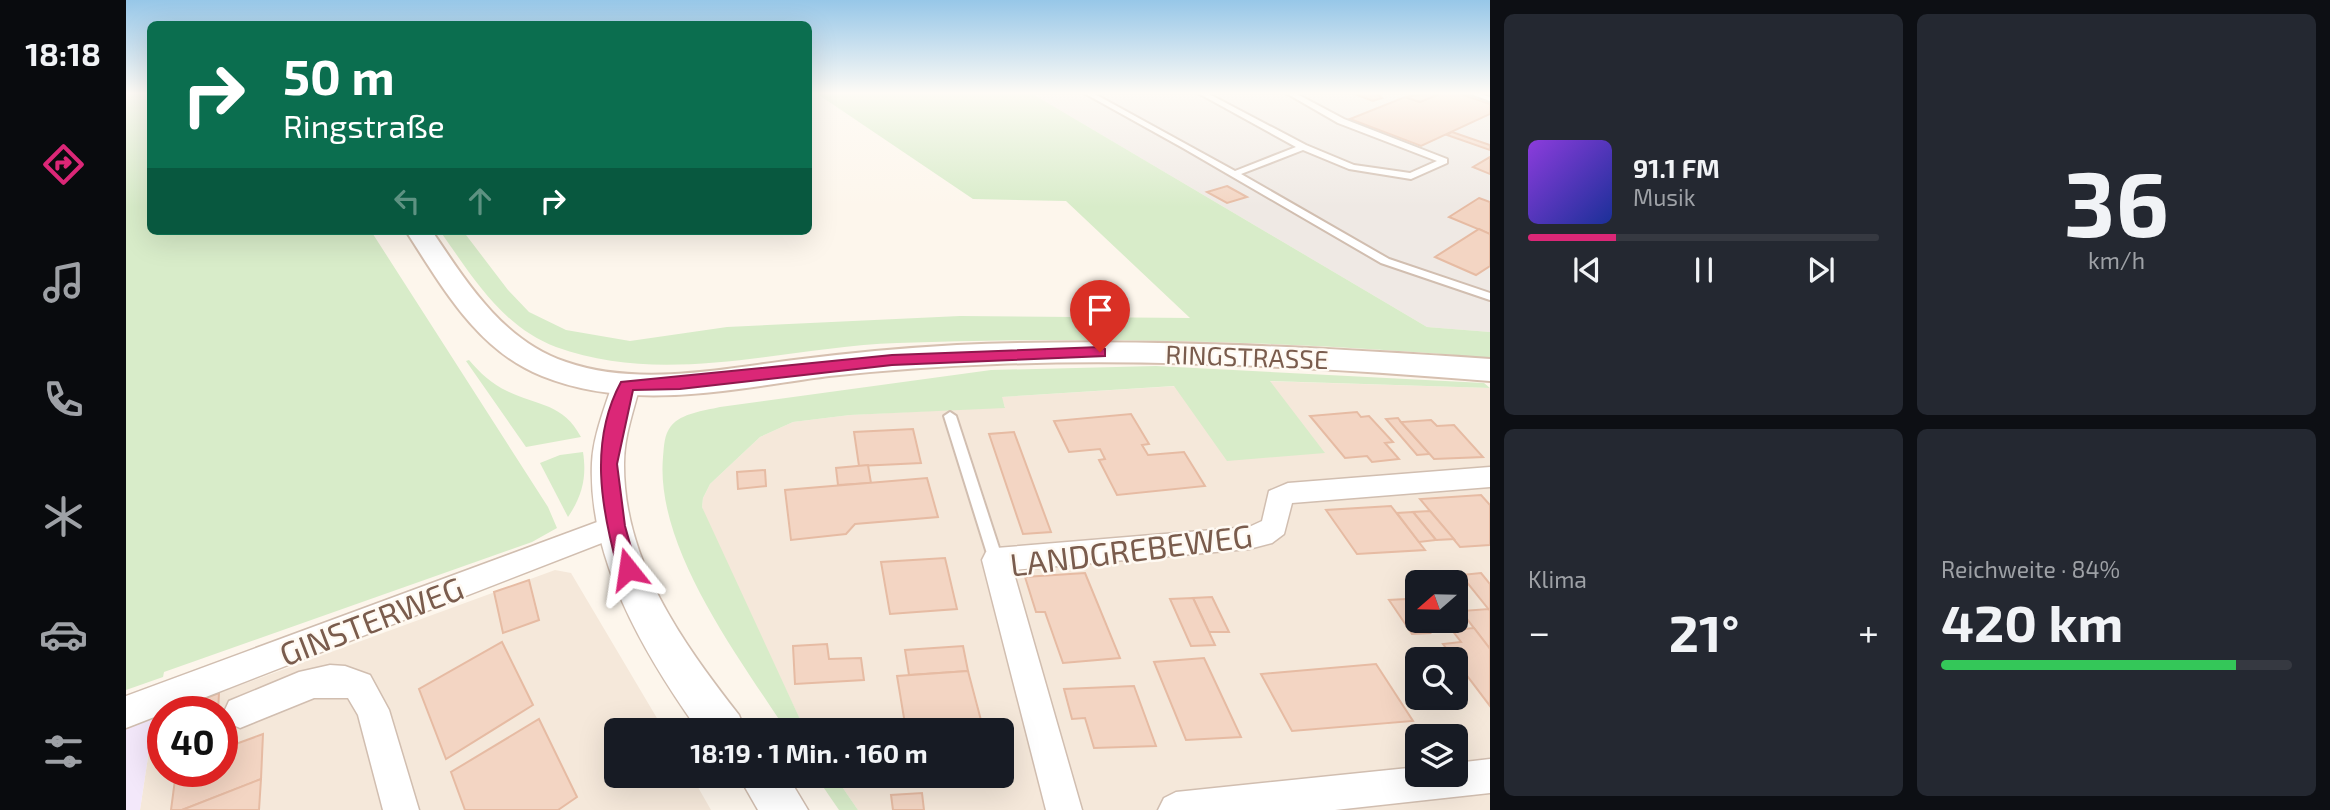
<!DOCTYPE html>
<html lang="de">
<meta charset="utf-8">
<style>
:root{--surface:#171b24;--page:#242831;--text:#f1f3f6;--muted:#9ea1a6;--line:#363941;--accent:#db2777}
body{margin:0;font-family:"Exo 2",sans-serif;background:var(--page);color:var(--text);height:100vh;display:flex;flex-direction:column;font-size:26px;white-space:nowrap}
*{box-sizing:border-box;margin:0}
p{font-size:23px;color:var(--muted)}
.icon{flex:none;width:38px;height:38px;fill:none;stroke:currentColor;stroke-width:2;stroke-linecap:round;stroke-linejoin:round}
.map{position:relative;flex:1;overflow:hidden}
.sheet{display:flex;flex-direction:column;gap:14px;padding:14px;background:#0d0f14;width:840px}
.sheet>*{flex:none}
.banner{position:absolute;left:21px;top:21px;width:665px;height:214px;border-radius:10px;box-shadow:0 7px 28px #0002;background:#0b6e4f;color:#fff;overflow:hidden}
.needle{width:46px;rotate:250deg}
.fabs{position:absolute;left:1279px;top:570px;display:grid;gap:14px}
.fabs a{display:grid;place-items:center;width:63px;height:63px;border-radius:10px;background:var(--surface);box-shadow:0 7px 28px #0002;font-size:35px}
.speed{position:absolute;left:21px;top:696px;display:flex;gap:14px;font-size:35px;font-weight:700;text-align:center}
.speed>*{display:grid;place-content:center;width:91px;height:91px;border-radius:50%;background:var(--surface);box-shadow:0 7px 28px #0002;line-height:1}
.speed .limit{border:10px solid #d22;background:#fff;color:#111}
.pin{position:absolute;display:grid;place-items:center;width:60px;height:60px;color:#fff;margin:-72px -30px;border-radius:50% 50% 50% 0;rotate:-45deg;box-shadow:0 0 7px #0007}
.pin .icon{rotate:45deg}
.me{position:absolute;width:77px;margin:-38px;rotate:345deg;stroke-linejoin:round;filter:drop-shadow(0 0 5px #0008)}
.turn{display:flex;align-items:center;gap:24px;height:147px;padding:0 21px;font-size:32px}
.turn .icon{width:91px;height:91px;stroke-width:2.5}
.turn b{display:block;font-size:49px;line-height:60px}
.lanes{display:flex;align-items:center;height:66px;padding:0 21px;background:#0003;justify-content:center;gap:35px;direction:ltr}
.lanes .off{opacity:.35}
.big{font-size:52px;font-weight:700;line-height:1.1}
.sheet .card{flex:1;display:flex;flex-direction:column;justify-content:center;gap:10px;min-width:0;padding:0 24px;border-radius:10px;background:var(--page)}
.sheet .dial{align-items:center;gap:0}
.dial b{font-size:91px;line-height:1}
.song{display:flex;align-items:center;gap:21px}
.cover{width:84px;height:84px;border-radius:10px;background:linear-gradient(135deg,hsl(270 70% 55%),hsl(230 70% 35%))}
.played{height:7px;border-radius:4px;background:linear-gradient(90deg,var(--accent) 25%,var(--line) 25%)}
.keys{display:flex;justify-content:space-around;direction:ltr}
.heat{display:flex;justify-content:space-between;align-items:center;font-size:38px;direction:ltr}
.charge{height:10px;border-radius:5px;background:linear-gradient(90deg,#34c759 84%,var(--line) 0)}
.sheet .tiles{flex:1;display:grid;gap:14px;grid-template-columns:repeat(2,1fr)}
.trip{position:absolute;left:478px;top:718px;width:410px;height:70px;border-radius:10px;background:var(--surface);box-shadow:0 7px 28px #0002;font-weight:700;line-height:70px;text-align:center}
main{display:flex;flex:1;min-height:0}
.tab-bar{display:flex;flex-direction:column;width:126px;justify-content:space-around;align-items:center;background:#090b0e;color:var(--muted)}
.tab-bar .icon{width:49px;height:49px}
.tab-bar .selected{color:var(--accent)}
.tab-bar b{font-size:32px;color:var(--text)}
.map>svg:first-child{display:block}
</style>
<main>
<nav class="tab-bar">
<b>18:18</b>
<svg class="icon selected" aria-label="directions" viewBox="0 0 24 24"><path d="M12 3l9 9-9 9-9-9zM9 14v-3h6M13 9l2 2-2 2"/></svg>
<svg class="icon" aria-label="music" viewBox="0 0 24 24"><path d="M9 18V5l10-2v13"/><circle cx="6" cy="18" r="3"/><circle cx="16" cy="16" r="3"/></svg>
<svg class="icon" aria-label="phone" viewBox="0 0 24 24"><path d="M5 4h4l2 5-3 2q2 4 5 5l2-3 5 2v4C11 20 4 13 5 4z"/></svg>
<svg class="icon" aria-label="climate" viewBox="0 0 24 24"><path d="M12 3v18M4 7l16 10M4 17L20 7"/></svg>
<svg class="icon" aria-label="car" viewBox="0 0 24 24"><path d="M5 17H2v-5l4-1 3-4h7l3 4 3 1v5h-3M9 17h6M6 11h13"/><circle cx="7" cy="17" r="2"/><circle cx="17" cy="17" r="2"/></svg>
<svg class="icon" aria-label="filters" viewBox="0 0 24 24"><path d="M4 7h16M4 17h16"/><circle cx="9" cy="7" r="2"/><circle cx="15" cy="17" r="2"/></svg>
</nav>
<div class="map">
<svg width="1364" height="810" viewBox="0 0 1364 810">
<rect width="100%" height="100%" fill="#fdf6ec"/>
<g fill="#f5e8da" fill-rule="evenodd">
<path d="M1132,381L1364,388V810H732L708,775H875V730H679L583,527L576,507L577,498L584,484L634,437L667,422L724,415L879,407L875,397ZM1292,583H1330V621H1292ZM1292,660H1330V698H1292ZM1292,737H1330V775H1292Z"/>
<path d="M429,570L445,573L538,730H490V775H565L585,810H14L28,717L37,714V772H96V712H41Z"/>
</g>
<path fill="#efe9e4" d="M905,93H1364V332L1301,327Z"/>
<path fill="#f3e8fa" d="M28,717L14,810H0V728Z"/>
<g fill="#d8ecc9">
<path d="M0,93H24V231H245L422,507L431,528L406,542L38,672L37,677L0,690Z"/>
<path d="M690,93H905L1301,327L1364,332V358C1167,341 968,336 771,343C658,347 540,387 430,347C376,327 346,276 314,231H337L382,290L403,312L440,330L504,341L601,327L834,316L1064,318L940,201L847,199Z"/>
<path d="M343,360C354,373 366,384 381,391C412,406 437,403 455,437L400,447L340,361Z"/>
<path d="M1030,366L1358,383L1364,388L1144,381L1199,453L1101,461L1048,386L876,397L879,408L724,415L667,422L634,437L584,484L577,498L576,507L679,730H660C612,656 529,547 537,457C538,446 538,435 545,426C556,413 577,411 594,407L865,370Z"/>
<path d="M457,452C461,478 456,496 442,517L414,463L434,455Z"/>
<path d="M689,775H708L732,810H713Z"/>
</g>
<g fill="#f3d5c3" stroke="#e6bba3" stroke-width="2">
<path d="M1236,93H1250L1256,98L1247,101L1231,95Z"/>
<path d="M1304,93H1332L1364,104V114L1295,146L1224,119L1279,97L1294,102L1311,95Z"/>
<path d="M1304,93L1311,95L1294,102L1279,97Z"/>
<path d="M1326,132L1364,145V150L1321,135Z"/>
<path d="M1364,157V174L1347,167Z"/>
<path d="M1101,186L1121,197L1101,203L1081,192Z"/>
<path d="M1353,198L1364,202V234L1323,217Z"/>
<path d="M1353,229L1364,234V266L1350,275L1309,257Z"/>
<path d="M1231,412L1235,417L1243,416L1267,442L1259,443L1273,459L1246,462L1241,456L1219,458L1184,416Z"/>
<path d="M1005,414L1023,444L1016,445L1022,455L1058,452L1079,486L991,495L973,460L979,459L974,449L943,452L928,421Z"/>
<path d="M1272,418L1275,422L1304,454L1291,455L1260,419Z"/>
<path d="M1305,420L1311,426L1328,425L1357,457L1308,459L1275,422Z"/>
<path d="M787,429L795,463L733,466L728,432Z"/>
<path d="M888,432L925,532L897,534L863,434Z"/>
<path d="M742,465L745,483L712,485L710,468Z"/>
<path d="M639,470L640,486L612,489L611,472Z"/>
<path d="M801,478L812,517L729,524L720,534L665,540L659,490Z"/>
<path d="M1355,495L1364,505V545L1334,547L1294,499Z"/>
<path d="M1265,506L1299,550L1231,554L1200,510Z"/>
<path d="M1304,511L1328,539L1310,540L1287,512Z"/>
<path d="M1287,512L1310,540L1293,542L1271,513Z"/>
<path d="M819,558L831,609L764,614L755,562Z"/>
<path d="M959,573L994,658L937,663L919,612H910L899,577Z"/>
<path d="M1355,573L1364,584V611L1335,575Z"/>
<path d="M403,580L413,620L377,633L368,592Z"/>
<path d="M1086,597L1103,632H1083L1067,598Z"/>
<path d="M1067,598L1083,632L1089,645L1065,646L1044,599Z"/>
<path d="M1280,599L1292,615V621H1296L1304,633L1286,634L1263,600Z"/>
<path d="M1363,609L1364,611V649L1335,611Z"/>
<path d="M1348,628L1364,649V706L1317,644L1335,642L1326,630Z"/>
<path d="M376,642L407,705L320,759L293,689Z"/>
<path d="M701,644L703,659L735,658L738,680L669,684L667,646Z"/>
<path d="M837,646L842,671L783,675L779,650Z"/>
<path d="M1078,658L1115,737L1060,740L1028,662Z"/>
<path d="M1250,664L1287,721L1166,731L1135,674Z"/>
<path d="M842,671L856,724L813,727L814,730H780L771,676Z"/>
<path d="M1008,686L1030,746L968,748L959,718L946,719L938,689Z"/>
<path d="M93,693L92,712H55L56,707Z"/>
<path d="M413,719L451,797L432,810H339L325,772Z"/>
<path d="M856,724L857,730H814L813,727Z"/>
<path d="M137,734L135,779L56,810H45L50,772H96V749Z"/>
<path d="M135,779L133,810H56Z"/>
<path d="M796,793L798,810H767L765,795Z"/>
</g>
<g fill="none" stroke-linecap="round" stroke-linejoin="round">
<defs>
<g id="service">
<path d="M958,93H967L1109,171L1170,147L1072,93H1081L1180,145L1228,165L1284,173L1311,161L1212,123L1160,93H1169L1218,119L1321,159V163L1285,179L1223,169L1177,150L1115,174L1263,259L1364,293V300L1255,263L1057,148Z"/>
<path d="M1342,93H1353L1364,97V101Z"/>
<path d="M824,412L830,416L877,560L875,564L870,566L865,564L863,560L818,416Z"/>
</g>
<g id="minor">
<path d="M1364,467V487L1166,503L1158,534L1146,543L1123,549L887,570L956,810H920L856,560L860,552L870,548L1123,527L1136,521L1143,491L1162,483Z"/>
<path d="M490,515L499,518L503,526L499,534L0,728V696Z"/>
<path d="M204,665L219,666L244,675L263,710L293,810H257L232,715L222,698H188L114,728L103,723L98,712L103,701L173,672Z"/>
<path d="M1364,759V793L1209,810H1032L1038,798L1050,792L1292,767V775H1330V763Z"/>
</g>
<g id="tertiary">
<path d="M500,375L510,378L514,385C508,410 498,436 498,463C497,560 556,642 613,715L619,730H572C518,654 462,559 466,463C467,437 478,410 486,385L490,378Z"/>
<path d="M612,775H661L682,810H632Z"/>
</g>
<path id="secondary" d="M280,231H306C341,283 377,341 440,362C512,387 595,369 668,360C722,353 776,348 831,345C1009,337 1186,347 1364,359V381C1200,368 1036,358 871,364C815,366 759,370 703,376C610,388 508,413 416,376C351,350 317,288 280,231Z"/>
</defs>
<use href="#service" stroke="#d1beb0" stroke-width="4"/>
<use href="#minor" stroke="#d1beb0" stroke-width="3"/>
<use href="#tertiary" stroke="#d1beb0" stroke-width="3"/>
<use href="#secondary" stroke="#d6c0b0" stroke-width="4"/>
<use href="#service" fill="#fff" fill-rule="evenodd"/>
<use href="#minor" fill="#fff" fill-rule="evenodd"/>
<use href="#tertiary" fill="#fff" fill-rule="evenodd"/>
<use href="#secondary" fill="#fff" fill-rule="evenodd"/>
</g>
<linearGradient id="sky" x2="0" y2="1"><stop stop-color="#97c7e8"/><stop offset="0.45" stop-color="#fefbf6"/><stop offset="1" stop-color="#fefbf6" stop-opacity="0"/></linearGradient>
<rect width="1364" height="207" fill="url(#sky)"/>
<path fill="#db2777" stroke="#8e194d" stroke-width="2" d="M974,347L979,349V356L766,365L554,389L507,390L491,464L499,526L511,569L509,575H495L492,569C475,508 463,441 495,382L766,355Z"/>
<g text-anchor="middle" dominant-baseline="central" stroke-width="5" stroke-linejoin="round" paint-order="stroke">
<g font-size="26" fill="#7a5c4d" stroke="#fffaf3">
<text transform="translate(1121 356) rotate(2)">RINGSTRASSE</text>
</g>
<g font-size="32" fill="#7a5c4d" stroke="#fffaf3">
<text transform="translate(1005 549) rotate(-7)">LANDGREBEWEG</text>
<text transform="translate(245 620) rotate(-21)">GINSTERWEG</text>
</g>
</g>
</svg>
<div class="fabs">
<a><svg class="needle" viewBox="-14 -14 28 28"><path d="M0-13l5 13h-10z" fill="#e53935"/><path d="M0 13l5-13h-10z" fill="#9ea1a6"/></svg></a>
<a><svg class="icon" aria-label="search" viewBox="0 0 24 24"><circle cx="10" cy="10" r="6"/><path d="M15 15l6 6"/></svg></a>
<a><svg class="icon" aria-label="layers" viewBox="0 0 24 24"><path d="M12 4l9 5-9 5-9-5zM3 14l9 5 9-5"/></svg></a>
</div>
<div class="speed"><div class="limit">40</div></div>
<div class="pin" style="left:974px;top:352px;background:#d93025"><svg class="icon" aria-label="arrive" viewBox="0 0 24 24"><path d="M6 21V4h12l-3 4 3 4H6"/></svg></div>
<svg class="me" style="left:502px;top:569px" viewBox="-20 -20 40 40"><path d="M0-17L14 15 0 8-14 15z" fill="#db2777" stroke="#fff" stroke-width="4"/></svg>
<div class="trip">18:19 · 1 Min. · 160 m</div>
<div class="banner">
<div class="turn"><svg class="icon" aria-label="right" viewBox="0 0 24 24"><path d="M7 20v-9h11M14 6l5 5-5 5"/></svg><div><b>50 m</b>Ringstraße</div></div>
<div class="lanes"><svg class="icon off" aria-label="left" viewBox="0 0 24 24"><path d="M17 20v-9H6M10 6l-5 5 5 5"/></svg><svg class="icon off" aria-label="ahead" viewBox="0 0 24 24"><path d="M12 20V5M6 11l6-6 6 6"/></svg><svg class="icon" aria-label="right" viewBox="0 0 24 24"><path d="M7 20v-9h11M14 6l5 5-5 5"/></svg></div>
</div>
</div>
<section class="sheet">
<div class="tiles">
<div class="card">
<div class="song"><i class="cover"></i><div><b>91.1 FM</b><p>Musik</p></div></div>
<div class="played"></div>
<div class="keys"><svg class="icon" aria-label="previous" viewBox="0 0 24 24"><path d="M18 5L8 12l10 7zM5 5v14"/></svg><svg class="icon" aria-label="pause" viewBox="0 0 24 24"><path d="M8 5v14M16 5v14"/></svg><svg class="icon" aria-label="next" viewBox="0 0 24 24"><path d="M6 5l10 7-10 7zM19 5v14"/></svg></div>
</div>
<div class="card dial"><b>36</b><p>km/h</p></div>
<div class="card"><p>Klima</p>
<div class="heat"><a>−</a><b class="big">21°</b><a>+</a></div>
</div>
<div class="card"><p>Reichweite · 84%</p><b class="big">420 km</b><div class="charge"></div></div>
</div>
</section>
</main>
